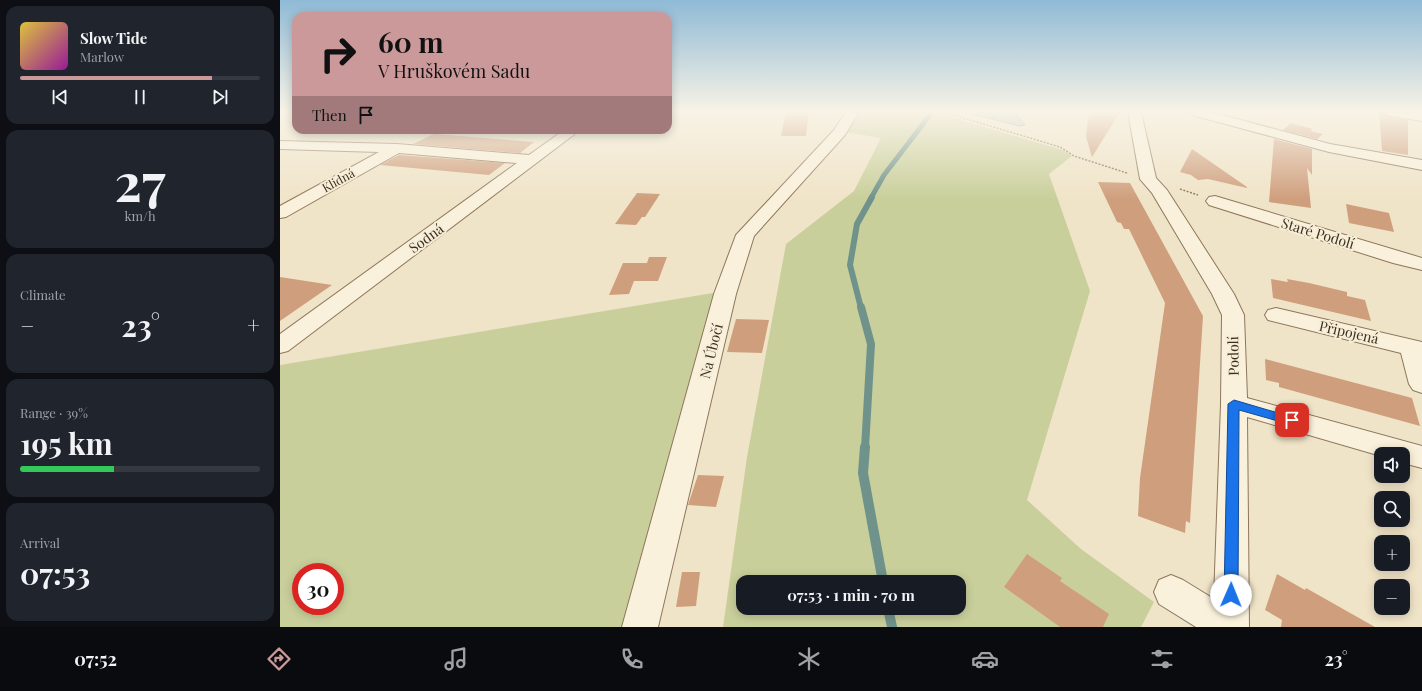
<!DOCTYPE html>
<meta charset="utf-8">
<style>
:root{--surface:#171b24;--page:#20242c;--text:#f1f3f6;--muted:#9ea1a6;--line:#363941;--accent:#cc999b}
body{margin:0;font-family:"Playfair Display",serif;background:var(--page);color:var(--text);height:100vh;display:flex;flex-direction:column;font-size:15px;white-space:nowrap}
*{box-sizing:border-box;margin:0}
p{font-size:13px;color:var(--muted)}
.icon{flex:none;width:22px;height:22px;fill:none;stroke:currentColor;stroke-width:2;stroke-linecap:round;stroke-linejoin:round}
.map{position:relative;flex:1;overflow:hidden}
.drawer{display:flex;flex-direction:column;gap:6px;padding:6px;background:#0d0f14;width:280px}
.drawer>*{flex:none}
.guide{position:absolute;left:12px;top:12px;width:380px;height:122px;border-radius:12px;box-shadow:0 2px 10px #0003;background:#cc999b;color:#111;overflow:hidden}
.buttons{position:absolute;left:1094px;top:447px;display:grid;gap:8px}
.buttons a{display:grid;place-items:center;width:36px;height:36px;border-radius:8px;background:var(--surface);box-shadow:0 2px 10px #0003;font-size:20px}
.speed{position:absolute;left:12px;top:563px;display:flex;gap:8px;font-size:20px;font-weight:700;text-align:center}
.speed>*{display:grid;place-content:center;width:52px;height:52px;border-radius:50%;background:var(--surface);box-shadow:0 2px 10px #0003;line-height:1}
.speed .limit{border:6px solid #d22;background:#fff;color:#111}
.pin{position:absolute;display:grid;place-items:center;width:34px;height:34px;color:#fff;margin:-17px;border-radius:8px;box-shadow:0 2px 6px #0006}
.me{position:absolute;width:44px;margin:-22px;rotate:1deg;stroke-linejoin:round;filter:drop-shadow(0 0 3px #0008)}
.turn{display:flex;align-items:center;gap:14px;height:84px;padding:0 20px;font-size:18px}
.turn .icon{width:52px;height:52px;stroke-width:2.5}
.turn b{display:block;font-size:28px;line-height:34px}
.then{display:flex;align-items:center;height:38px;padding:0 20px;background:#0003;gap:8px;font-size:15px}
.big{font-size:30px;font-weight:700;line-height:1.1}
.drawer .widget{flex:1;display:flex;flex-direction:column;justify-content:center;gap:6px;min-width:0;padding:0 14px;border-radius:12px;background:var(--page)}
.drawer .dial{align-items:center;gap:0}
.dial b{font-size:52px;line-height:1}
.song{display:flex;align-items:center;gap:12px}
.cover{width:48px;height:48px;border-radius:6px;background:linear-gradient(135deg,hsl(50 70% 55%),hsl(300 70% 35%))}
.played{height:4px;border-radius:2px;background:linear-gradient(90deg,var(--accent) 80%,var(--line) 80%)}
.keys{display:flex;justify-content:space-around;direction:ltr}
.heat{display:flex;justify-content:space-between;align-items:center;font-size:22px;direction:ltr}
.charge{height:6px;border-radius:3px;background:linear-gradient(90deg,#34c759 39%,var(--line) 0)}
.trip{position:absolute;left:456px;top:575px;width:230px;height:40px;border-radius:12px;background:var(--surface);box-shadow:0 2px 10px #0003;font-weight:700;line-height:40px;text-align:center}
.tabs{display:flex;height:64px;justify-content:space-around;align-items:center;background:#090b0e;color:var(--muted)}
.tabs .icon{width:28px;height:28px}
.tabs .selected{color:var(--accent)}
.tabs b{font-size:18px;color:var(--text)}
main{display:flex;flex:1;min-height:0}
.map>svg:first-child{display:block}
</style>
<main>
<section class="drawer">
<div class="widget">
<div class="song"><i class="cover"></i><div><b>Slow Tide</b><p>Marlow</p></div></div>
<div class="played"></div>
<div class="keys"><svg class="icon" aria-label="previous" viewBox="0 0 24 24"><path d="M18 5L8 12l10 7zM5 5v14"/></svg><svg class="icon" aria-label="pause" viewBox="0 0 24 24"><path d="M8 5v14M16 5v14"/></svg><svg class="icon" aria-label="next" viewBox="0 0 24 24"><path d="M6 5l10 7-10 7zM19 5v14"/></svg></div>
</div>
<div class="widget dial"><b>27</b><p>km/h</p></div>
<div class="widget"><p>Climate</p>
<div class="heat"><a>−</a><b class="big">23°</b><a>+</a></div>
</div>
<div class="widget"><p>Range · 39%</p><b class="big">195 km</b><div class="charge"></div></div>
<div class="widget"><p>Arrival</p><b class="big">07:53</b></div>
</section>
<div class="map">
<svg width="1142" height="627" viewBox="0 0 1142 627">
<rect width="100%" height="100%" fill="#f0e4c8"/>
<g fill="#c9cf9b" fill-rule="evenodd">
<path d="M579,112H654L783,150L792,156L769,174L810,291L747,500L801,549L874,602L861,627H443L467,457L506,244L574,191L601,138L564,132ZM463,582H679V608H463Z"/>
<path d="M439,292L353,627H0V365ZM21,572H55V606H21Z"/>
</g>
<path fill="#a9c4bc" stroke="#6f938a" d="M684,112H735L745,125L740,126Z"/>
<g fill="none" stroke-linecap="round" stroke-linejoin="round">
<path stroke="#6f938a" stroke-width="5" d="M591,198L604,175L650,115"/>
<path stroke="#6f938a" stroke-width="6" d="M581,308L570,265L577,224L592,197"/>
<path stroke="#6f938a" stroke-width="8" d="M581,307L591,344L585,448"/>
<g stroke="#6f938a" stroke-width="10">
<path d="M585,447L583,473L603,582"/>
<path d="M608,608L612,627"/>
</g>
</g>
<g fill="#cf9f7d">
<path d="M506,112H529L526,136H501Z"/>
<path d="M813,112H840L812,157L806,137L808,118Z"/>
<path d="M1099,112H1103L1106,116L1128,120V155L1102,151Z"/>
<path d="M1011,123L1033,129L1030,131L1043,134L1037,139L1003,130Z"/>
<path d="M154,134L254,142L240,153L133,144Z"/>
<path d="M994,139L1032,149V175L1027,168L1031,208L989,202Z"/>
<path d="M912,149L967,187V188L928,179L918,180L911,175L900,172Z"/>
<path d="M119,155L225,163L209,175L100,165Z"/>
<path d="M818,182L850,183L923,316L911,505L910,523L906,521L905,533L858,516L860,478L885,303L849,229H844L841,223L837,222Z"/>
<path d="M357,193L380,194L365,217H362L356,225L335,224Z"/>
<path d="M1066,204L1109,213L1114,232L1069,223Z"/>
<path d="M369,257H387L378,281H354L349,294L329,295L343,263H367Z"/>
<path d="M0,277L52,285L0,321Z"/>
<path d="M991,279L1008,282L1007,279L1029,283L1067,292V296L1085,300L1091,321L993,298Z"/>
<path d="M456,319L489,320L482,353L447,352Z"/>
<path d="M985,359L1132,398L1140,426L999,387V383L986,380Z"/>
<path d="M418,475L444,476L436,507L408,505Z"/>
<path d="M747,554L782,578L780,581L829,614L823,627H780L724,587Z"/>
<path d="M402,572H420L416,606L396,607Z"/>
<path d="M997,574L1025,590L1026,588L1095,627H1001L1002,620L985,610Z"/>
</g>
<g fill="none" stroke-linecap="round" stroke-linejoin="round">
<defs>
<g id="minor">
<path d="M566,112H579L565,135L474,236L456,294L378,627H342L434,294L456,235L554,130Z"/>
<path d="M848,112H861L876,178L887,190L954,294L964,315L967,398L1142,446V468L1123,463V454H1101V456L967,417L969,627H916L879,604L874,592L879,580L891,575L903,580L934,599L941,404L942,315L932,294L872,193L860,179Z"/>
<path d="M910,112H931L1050,144L1142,160V170L1049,152L912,115Z"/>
<path d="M1104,112L1142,113V121L1111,116L1106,115Z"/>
<path d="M284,130H300L8,351L0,353V334L237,163L119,153L6,217L0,218V206L99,152L0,149V141L117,144L249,155Z"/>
<path d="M935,196L1142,258V270L1113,263L929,205L926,201L929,197Z"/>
<path d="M996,308L1142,342V393L1133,390L1129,384L1121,353L988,320L985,315L988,310Z"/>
</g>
</defs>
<use href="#minor" stroke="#8d765c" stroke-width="2"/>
<g stroke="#8d765c" stroke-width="1.5" stroke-dasharray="2 1.5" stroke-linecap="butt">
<path d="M663,112L780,147L794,156L847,173"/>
<path d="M900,189L918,195"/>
</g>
<use href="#minor" fill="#faf1dc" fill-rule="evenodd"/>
</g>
<linearGradient id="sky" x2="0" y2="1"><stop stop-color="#8fbad6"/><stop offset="0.56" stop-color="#f8f3e6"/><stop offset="1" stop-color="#f8f3e6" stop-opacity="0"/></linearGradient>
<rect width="1142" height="199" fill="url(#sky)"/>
<path fill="#1a73e8" stroke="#114b97" d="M954,400L1015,418L1017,420L1012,425L959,410L958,595L956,600L951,602L946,600L944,595L948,404Z"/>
<g text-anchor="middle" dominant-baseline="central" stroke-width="4" stroke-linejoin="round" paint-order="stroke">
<g font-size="12" fill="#3d2e20" stroke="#f7eed8">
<text transform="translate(58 180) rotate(-29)">Klidná</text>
</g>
<g font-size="14" fill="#3d2e20" stroke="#f7eed8">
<text transform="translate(1038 233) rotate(17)">Staré Podolí</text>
<text transform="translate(146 238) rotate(-36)">Sodná</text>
<text transform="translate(1069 332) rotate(13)">Připojená</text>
<text transform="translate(431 351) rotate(-76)">Na Úbočí</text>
<text transform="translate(953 356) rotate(-91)">Podolí</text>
</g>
</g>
</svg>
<div class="buttons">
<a><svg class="icon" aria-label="sound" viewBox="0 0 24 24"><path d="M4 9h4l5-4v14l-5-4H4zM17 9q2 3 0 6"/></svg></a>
<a><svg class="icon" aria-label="search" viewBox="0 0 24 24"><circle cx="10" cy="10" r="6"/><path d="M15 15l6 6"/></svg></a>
<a>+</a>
<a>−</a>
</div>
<div class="speed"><div class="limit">30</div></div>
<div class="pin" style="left:1012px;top:420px;background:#d93025"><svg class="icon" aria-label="arrive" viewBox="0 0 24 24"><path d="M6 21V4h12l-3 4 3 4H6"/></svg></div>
<svg class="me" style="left:951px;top:595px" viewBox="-20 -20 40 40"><circle r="19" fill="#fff"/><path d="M0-13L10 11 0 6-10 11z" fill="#1a73e8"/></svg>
<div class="trip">07:53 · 1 min · 70 m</div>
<div class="guide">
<div class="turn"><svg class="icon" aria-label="right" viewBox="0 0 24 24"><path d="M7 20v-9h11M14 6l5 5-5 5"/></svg><div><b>60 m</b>V Hruškovém Sadu</div></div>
<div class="then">Then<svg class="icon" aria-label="arrive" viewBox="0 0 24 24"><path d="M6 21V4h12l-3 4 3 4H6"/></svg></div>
</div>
</div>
</main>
<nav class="tabs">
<b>07:52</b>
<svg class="icon selected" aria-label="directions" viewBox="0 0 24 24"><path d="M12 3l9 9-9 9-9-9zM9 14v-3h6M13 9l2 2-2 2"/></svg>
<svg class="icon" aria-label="music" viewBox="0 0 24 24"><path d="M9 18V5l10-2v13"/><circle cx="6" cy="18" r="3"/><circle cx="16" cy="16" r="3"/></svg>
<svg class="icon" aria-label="phone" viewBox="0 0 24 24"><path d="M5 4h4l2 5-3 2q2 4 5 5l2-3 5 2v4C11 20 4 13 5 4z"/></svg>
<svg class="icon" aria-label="climate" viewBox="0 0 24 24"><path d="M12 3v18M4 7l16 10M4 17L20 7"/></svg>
<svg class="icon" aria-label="car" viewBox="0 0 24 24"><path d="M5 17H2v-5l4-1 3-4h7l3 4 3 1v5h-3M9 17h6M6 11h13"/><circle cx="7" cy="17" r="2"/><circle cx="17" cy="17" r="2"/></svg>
<svg class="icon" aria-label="filters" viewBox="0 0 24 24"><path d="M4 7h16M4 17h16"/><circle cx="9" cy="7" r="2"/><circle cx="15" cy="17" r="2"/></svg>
<b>23°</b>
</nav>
